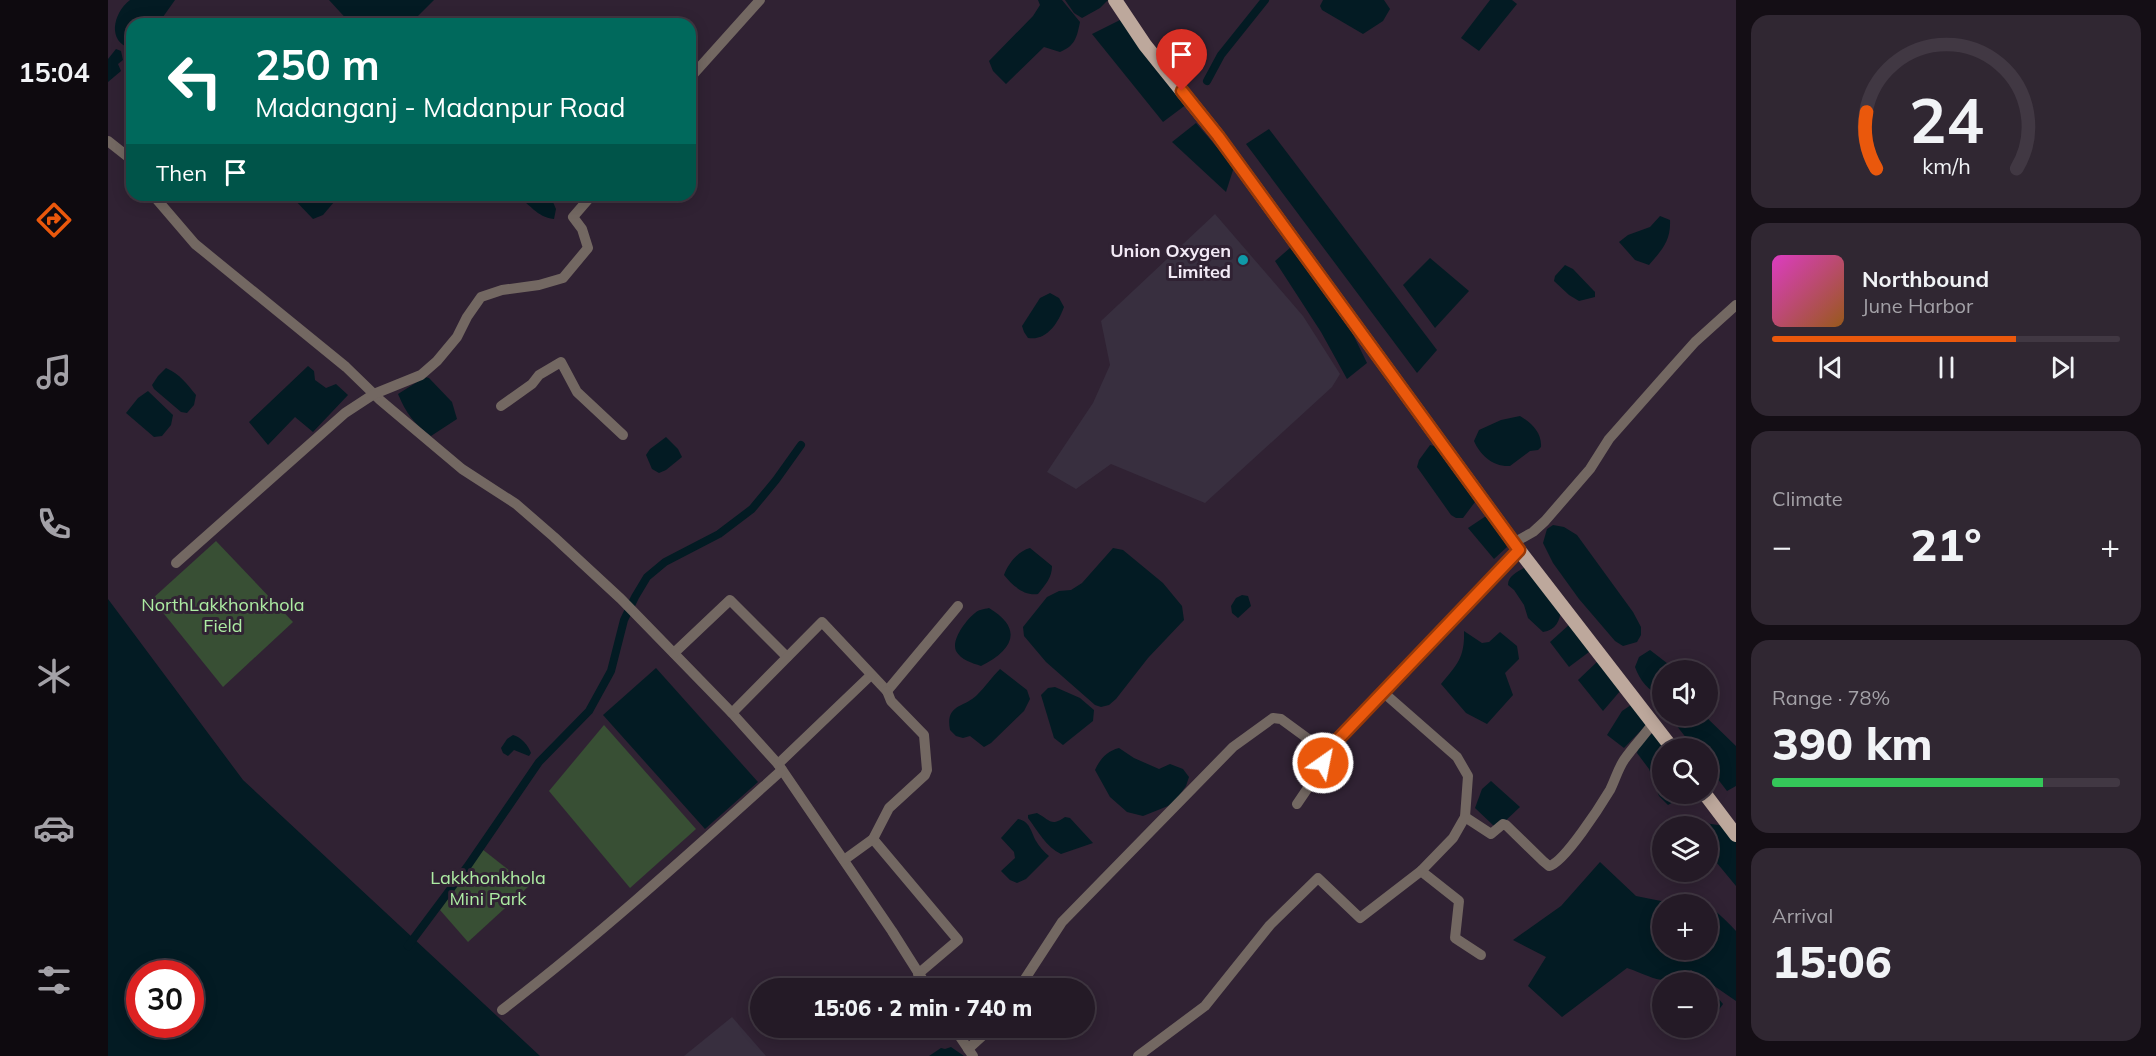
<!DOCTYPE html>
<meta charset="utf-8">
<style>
:root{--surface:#241a26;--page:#302732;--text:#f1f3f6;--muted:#a3a1a7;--line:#413843;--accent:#ea580c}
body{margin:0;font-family:Mulish,sans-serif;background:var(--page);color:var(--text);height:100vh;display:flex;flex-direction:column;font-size:22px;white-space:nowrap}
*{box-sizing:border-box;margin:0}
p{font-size:20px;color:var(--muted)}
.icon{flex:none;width:33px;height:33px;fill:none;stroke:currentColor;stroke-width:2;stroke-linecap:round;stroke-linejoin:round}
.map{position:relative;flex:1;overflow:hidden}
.sheet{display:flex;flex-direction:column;gap:15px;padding:15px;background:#140e15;width:420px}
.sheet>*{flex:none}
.hud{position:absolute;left:18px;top:18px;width:570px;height:183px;border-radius:18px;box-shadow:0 3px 15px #0003,0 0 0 2px var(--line);background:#00695c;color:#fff;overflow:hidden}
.tools{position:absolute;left:1544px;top:660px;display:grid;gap:12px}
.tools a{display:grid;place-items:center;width:66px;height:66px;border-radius:50%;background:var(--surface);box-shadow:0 3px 15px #0003,0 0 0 2px var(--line);font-size:30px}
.speed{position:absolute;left:18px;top:960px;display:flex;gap:12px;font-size:30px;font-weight:700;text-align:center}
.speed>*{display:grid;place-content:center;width:78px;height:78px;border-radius:50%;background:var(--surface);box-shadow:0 3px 15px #0003,0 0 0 2px var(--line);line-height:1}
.speed .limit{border:9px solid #d22;background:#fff;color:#111}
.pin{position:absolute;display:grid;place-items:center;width:51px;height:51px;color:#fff;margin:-62px -26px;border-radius:50% 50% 50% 0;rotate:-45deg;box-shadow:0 0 6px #0007}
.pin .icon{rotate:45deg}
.me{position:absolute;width:66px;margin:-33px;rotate:33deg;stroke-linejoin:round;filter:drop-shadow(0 0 4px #0008)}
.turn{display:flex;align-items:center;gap:21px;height:126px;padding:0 30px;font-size:27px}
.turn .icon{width:78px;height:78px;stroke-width:2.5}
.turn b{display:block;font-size:42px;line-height:51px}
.then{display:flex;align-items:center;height:57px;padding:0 30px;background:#0003;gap:12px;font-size:22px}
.big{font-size:45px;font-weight:800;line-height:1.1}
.sheet .tile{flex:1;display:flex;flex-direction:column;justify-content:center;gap:9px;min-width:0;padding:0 21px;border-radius:18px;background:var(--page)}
.sheet .dial{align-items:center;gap:0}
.dial svg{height:156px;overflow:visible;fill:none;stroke:var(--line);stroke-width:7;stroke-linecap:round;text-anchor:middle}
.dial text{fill:var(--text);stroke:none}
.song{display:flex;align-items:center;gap:18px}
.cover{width:72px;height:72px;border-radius:9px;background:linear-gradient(135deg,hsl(310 70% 55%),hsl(30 70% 35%))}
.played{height:6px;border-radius:3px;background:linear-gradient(90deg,var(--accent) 70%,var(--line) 70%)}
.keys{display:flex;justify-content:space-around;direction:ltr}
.heat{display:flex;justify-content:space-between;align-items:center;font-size:33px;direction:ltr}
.charge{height:9px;border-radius:4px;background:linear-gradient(90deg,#34c759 78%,var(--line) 0)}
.trip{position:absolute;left:642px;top:978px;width:345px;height:60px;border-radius:30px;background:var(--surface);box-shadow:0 3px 15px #0003,0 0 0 2px var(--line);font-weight:800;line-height:60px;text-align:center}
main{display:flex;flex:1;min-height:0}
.tab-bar{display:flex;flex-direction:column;width:108px;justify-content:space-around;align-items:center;background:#0e0a0f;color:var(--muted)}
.tab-bar .icon{width:42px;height:42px}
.tab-bar .selected{color:var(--accent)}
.tab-bar b{font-size:27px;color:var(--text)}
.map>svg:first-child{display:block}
</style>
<main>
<nav class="tab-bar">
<b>15:04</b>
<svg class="icon selected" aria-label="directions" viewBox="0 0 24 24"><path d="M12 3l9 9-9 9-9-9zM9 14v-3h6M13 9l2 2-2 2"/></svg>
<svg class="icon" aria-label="music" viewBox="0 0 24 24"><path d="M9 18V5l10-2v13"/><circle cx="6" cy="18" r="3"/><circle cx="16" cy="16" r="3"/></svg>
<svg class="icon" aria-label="phone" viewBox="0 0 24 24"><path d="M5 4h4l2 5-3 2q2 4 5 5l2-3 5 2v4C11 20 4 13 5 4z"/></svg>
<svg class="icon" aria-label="climate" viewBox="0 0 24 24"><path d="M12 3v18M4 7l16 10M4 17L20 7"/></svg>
<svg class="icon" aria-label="car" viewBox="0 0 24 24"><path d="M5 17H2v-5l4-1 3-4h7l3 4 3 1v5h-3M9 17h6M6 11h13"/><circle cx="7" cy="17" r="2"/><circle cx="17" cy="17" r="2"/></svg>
<svg class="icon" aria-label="filters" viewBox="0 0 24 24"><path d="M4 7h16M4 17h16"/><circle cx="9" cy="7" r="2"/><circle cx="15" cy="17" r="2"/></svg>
</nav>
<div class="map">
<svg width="1628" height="1056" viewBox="0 0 1628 1056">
<rect width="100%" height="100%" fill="#302233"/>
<g fill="#382f3f">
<path d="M1107,214L1195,316L1232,374L1224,387L1097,503L1003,464L968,489L939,472L985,403L1002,365L993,321Z"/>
<path d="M624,1017L658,1056H576Z"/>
</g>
<g fill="#384f34">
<path d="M108,541L185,622L115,687L44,599Z"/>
<path d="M496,725L588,829L522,888L441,791Z"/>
<path d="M374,849L421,886L360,942L332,910Z"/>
</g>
<g fill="#031b23" fill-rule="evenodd">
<path d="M22,0H67L50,24H24L22,48C0,42 4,14 22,0Z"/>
<path d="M221,0H326L302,24H243Z"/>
<path d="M930,0H954L972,22C969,37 967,46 952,52L936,47L898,84L885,71L881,61L925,16L932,5Z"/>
<path d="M957,0H1000L992,8L974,18L966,13Z"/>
<path d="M1215,0H1276L1282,9L1275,21L1255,34L1214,10L1212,6Z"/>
<path d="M1382,0H1404L1409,4L1371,51L1353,38Z"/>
<path d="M1012,20L1026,35L1079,104L1055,122L984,34Z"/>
<path d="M8,49L13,51L15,60L10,64L13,71L0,82V59Z"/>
<path d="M1088,123L1126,167L1118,192L1064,142Z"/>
<path d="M1161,129L1329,350L1309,373L1138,144Z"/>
<path d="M182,195H232L215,215L205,219Z"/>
<path d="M407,195H442L448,209L446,219C428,217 423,204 407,195Z"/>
<path d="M1552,216L1562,220C1563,241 1554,250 1541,265L1527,260L1511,242L1520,235L1542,227Z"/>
<path d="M1183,247L1236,316L1259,363L1239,379L1213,332L1167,261Z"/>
<path d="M1322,258L1361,291L1327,328L1295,285Z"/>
<path d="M1457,265L1465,269L1487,292V297L1471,301L1461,295L1446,281L1447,276Z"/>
<path d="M942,293L951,298L956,307C950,323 939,341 920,338L916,332L914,326L932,298Z"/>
<path d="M200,366L206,371L207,380L218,388L228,384L240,395L205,432L187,417L160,445L141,422Z"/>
<path d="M58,368C72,374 79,384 88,395L86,405L79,413L73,412L46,389L44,385L50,376Z"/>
<path d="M317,377L321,378L344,402L349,419L323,436C306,424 298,413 290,394Z"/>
<path d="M40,391L65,415L63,425L54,436L46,437L18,413L30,398Z"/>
<path d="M1412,416C1424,423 1434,433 1433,447L1430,450L1422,451L1402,466C1385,467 1372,455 1366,441L1371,430L1393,420Z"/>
<path d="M558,437L570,449L574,457L558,470L551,473L544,469L538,455L542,449Z"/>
<path d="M1322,445L1330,447L1368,497L1367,502L1355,518H1348L1343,515L1309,467L1311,460Z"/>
<path d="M1381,514L1399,547L1386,559L1360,528Z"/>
<path d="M1445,525L1456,527L1469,535L1525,612L1533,627V635L1529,642L1515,646L1507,641L1471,599L1445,563L1435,543L1439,529Z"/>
<path d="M922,548L944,566C944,578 937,585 930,594C916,596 905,586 896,575C900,564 910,551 922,548Z"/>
<path d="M1005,548L1015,550L1055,583L1074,606L1076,620L1040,658L1008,699L1001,705L993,707L987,705L938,662L916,636L915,627L939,597L951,591L963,590L974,583Z"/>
<path d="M1416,568H1421L1453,609C1452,621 1448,630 1435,632L1420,618L1416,605L1406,590L1400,585C1400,576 1409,572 1416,568Z"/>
<path d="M1134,595L1140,596L1143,606L1130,618L1124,613L1123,606L1128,598Z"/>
<path d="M0,599L135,780L432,1056H0ZM32,974H82V1024H32Z"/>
<path d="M881,608C916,629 905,650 873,666C864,663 853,660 848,651C843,640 858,620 867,613C870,610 876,609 881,608Z"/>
<path d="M1462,624L1485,649L1461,667L1442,642Z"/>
<path d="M1356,631L1374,643L1381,642L1392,632L1409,646L1411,659L1397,673L1405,695L1379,724L1358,713L1333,684C1349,665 1357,657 1356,631Z"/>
<path d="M1542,650L1568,670H1554L1553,696C1540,690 1532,681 1527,667L1531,657Z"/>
<path d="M1491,660L1513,690L1495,711L1470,680Z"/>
<path d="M548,668L650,782L597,829L495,715Z"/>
<path d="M892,669L919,690L922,699L916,711L883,743L876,747L862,736L855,738L848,736L842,730C837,704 856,708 869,695C877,687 884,677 892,669Z"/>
<path d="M947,687L972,698L986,710L985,721L955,745L946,738L933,695L940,688Z"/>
<path d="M1526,703L1540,723L1516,748L1499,735L1514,711Z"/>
<path d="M1571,716H1597L1628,746V786L1619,791L1599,765V748H1586L1565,721Z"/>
<path d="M1545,733L1560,748H1554V794H1573L1569,800L1560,805L1551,796L1541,769L1529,753C1531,745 1537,737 1545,733Z"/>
<path d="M405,735C413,737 420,745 423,753L421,756L406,750L400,756L395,753L393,748L399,739Z"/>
<path d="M1011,748L1026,758L1051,769L1062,764L1075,769L1081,777L1078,786L1067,801L1060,806L1035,816L1019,812L1002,797L987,770C992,759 999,751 1011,748Z"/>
<path d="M1383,781L1412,807L1393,825L1387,827L1367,808L1374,789Z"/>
<path d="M929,813C942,820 943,827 957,817L962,818L985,843L953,854C938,847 930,831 920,818V815Z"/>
<path d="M910,819C922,821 923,832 928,841C931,846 936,852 941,856L918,879L909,883L902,880L893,871L907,858L906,852L893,838Z"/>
<path d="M1597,823L1616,826L1628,841V886L1599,851V826H1595Z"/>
<path d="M1492,862L1528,896L1558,902L1576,892C1597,900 1613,915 1628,931V1001L1583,970C1556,989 1546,977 1519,968L1454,1017L1420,986L1438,957L1405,940L1453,906ZM1554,904H1599V950H1554Z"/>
<path d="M1599,989L1605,992L1615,1004L1605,1018L1599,1020Z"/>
<path d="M843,1047L856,1056H821L833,1048L837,1049Z"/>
</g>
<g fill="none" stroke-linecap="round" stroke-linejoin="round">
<g stroke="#031b23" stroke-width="8">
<path d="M1099,81L1113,55L1157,0"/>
<path d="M300,946L359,867L431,762L481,711L503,671L516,620L527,597L539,577L557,562L611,534L644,509L668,480L693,445"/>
</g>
<g stroke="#736862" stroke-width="10">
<path d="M582,78L652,0"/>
<path d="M0,141L24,160"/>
<path d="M45,195L87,244L238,367L272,400L354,469L408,504L446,537L513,599L624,713L670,764L784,931L820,988"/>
<path d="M393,406L424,384L431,375L453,362L469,392L515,435"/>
<path d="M1407,542L1425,532L1437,521L1482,469L1501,439L1562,370L1587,342L1628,305"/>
<path d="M68,563L237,413L266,394L313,375L329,361L349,337L359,317L373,297L394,290L431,285L455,278L480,248L474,229L465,217L484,195"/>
<path d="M566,653L622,600L679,657"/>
<path d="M624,713L714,622L779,691L850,606"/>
<path d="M670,764L763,675"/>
<path d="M1189,804L1212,770L1218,752"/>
<path d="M1357,817L1383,834L1395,824L1398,825L1435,861L1441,866C1456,863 1493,805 1502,790C1507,780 1510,769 1516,760C1525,747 1536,736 1545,723"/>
<path d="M765,839L850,940L810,974"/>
<path d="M736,860L765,839L781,808L817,775L819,770L816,735L783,701L779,691"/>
<path d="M1313,871L1351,901L1347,938L1373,955"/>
<path d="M911,988L954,922L1125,747L1165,718L1173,719L1218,752L1411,550"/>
<path d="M394,1010C492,935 583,852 674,770"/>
<path d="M846,1028L865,1056"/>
<path d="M860,1049L883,1028"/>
<path d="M1030,1056L1097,1006L1162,925L1210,878L1252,918L1313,871L1345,838L1357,817L1360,776L1349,757L1276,693"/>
</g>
<g stroke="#bda89c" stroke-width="14">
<path d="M1007,0L1037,45L1110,136L1411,550L1564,748"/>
<path d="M1597,794L1628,835"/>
</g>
</g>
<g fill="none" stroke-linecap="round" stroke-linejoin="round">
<defs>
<path id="route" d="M1074,91L1110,136L1411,550L1218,752L1215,763"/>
</defs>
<use href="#route" stroke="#983908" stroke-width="15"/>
<use href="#route" stroke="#ea580c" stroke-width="10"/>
</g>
<circle fill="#0f9aa8" stroke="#302233" stroke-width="2" cx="1135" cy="260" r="6"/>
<g text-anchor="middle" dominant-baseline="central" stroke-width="6" stroke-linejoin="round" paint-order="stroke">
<g font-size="18" font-weight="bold" fill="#f2e9f5" stroke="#302233" text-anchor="end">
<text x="1123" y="250">Union Oxygen<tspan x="1123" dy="21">Limited</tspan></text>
</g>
<g font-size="18" fill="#adeca3" stroke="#302233">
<text x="115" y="604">NorthLakkhonkhola<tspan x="115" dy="21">Field</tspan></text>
<text x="380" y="877">Lakkhonkhola<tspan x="380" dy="21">Mini Park</tspan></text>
</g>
</g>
</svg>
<div class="tools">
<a><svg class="icon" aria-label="sound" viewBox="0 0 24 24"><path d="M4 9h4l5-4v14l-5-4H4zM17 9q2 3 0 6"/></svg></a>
<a><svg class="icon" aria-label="search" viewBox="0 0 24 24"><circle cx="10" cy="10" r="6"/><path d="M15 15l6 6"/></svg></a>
<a><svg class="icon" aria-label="layers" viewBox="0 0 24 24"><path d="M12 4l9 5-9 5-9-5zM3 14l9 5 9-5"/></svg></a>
<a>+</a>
<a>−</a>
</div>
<div class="speed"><div class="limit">30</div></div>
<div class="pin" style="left:1074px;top:91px;background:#d93025"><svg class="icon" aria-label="arrive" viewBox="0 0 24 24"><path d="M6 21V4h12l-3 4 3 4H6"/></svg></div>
<svg class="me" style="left:1215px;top:763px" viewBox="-20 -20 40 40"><circle r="17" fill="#ea580c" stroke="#fff" stroke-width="3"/><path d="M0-11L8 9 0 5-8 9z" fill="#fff"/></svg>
<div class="trip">15:06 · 2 min · 740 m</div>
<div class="hud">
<div class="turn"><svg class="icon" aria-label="left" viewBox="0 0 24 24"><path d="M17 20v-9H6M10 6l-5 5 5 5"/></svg><div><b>250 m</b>Madanganj - Madanpur Road</div></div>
<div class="then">Then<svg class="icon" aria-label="arrive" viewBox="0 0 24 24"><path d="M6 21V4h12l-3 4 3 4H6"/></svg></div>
</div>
</div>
<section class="sheet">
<div class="tile dial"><svg viewBox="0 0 100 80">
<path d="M14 69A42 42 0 1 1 86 69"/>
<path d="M14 69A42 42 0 0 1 9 40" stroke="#ea580c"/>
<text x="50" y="56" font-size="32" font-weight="700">24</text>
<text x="50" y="72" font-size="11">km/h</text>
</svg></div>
<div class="tile">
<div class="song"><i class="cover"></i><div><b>Northbound</b><p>June Harbor</p></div></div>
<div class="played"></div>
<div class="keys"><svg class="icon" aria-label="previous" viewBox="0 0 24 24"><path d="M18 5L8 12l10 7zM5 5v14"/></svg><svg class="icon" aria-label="pause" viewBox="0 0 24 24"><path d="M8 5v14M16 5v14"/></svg><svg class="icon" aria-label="next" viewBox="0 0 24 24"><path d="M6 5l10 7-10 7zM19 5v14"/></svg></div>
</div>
<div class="tile"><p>Climate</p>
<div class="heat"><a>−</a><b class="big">21°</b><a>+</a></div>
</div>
<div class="tile"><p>Range · 78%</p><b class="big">390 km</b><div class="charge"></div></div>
<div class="tile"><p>Arrival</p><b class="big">15:06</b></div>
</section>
</main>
